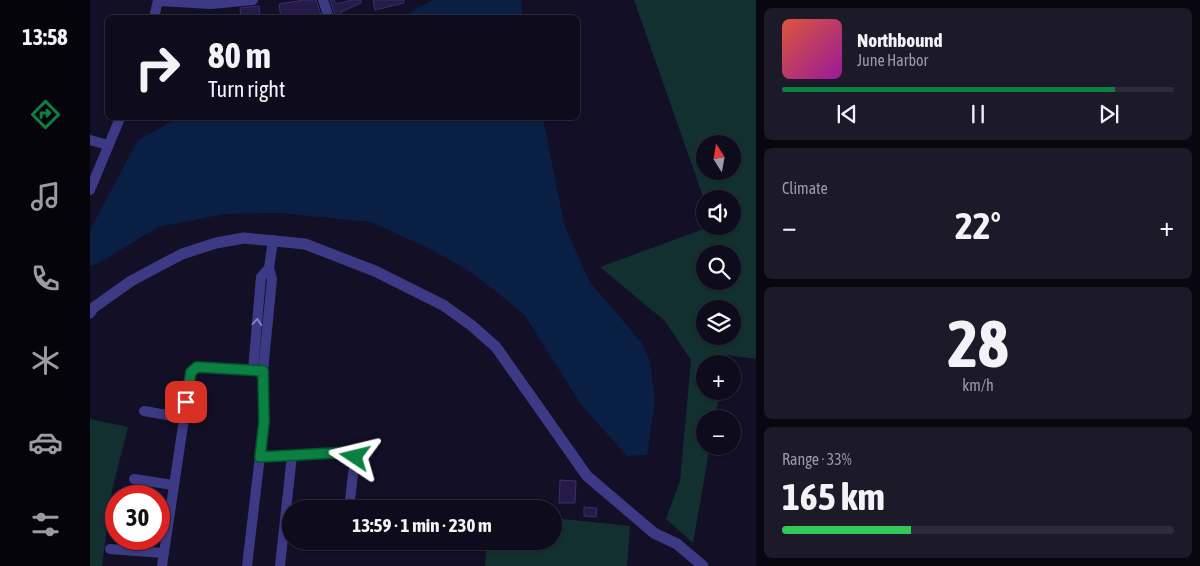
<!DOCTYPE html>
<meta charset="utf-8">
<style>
:root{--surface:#0e0b1c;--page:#1c1929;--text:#f1f3f6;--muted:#9b9ba3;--line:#2e2b3b;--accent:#0b8043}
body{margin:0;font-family:"Asap Condensed",sans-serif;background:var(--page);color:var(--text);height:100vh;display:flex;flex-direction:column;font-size:19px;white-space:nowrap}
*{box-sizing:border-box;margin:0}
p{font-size:16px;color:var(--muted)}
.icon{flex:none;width:28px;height:28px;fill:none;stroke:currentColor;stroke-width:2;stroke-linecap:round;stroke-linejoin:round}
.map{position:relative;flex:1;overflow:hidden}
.details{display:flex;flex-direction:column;gap:8px;padding:8px;background:#08060f;width:444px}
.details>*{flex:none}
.guide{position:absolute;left:15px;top:15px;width:475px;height:105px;border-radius:8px;box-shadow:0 1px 4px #0004,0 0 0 1px var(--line);background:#0e0b1c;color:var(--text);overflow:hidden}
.needle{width:32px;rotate:349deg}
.tools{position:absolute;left:606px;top:135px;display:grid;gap:10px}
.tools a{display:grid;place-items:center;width:45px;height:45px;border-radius:50%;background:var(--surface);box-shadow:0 1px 4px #0004,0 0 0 1px var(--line);font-size:25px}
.speed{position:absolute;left:15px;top:485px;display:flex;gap:10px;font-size:25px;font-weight:700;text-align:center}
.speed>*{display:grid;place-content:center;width:65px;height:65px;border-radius:50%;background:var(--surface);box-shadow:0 1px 4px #0004,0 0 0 1px var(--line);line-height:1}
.speed .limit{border:8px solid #d22;background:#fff;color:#111}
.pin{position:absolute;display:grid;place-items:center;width:42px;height:42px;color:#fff;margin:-21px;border-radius:10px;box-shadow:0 2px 8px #0006}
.me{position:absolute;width:55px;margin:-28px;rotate:280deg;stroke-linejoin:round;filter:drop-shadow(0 0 4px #0008)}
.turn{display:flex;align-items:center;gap:18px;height:105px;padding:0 20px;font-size:22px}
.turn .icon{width:65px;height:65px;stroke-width:2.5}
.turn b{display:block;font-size:35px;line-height:42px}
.big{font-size:38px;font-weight:700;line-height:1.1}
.details .card{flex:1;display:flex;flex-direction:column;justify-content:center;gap:8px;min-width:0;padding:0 18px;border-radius:8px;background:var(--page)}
.details .dial{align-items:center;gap:0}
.dial b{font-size:65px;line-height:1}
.song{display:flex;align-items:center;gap:15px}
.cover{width:60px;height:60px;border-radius:8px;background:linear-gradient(135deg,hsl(10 70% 55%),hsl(300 70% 35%))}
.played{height:5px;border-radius:2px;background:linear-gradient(90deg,var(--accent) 85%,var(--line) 85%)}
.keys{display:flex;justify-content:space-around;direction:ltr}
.heat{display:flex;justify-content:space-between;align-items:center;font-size:28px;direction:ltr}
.charge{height:8px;border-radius:4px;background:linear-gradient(90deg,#34c759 33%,var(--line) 0)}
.trip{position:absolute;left:192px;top:500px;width:280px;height:50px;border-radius:25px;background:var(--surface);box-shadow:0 1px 4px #0004,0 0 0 1px var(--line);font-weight:700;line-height:50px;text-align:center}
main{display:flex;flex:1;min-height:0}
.tabs{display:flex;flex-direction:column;width:90px;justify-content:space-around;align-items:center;background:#06040b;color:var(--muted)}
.tabs .icon{width:35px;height:35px}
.tabs .active{color:var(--accent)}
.tabs b{font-size:22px;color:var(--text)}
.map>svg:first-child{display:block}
</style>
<main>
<nav class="tabs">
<b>13:58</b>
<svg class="icon active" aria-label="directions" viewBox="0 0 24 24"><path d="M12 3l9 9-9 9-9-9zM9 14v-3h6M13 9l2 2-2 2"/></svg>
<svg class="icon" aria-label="music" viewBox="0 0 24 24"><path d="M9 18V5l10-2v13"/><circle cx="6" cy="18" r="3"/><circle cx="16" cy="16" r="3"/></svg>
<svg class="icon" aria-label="phone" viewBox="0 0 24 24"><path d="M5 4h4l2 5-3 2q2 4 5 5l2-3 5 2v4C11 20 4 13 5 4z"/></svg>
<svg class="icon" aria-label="climate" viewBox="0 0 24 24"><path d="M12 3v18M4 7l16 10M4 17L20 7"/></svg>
<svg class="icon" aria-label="car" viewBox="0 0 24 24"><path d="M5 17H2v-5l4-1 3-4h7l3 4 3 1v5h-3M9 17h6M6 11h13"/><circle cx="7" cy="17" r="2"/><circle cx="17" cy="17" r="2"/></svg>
<svg class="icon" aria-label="filters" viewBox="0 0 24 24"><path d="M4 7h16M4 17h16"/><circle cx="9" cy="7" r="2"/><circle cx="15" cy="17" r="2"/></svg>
</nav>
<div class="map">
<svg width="667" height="566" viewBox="0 0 667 566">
<rect width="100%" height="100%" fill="#130f26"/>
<g fill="#12302f" fill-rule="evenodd">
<path d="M544,0H666V359L637,355L635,364H615V391H630L625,419H615V446H620L603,543L576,519L590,481L601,360L575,321L510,267L622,226H642V199H615V202ZM615,144H642V171H615ZM615,254H642V281H615ZM615,309H642V336H615Z"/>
<path d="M0,419L38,427L22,490L12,566H0Z"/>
<path d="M464,518L540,526L537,566H395L397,541H464Z"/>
</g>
<g fill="#0a1f44">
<path d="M343,0H431L432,17H311Z"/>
<path d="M88,118H453L474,224L499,281L551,342L560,361L565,401L557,455L537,456L492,406L434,314L381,272L342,250L281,222L190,213L134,214L68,227L9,263L0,266V230L48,140Z"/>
</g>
<g fill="#241b47" stroke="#3b2d73">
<path d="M214,0H226L232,18H191L189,4Z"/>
<path d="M240,0H244L246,4L262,0H271V3L251,12L253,18H246Z"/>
<path d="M283,0H314V3L285,10Z"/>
<path d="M169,6L170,16L151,18L150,8Z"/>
<path d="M470,480L486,481L485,503H469Z"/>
<path d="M494,507L507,508L506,517L494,516Z"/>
</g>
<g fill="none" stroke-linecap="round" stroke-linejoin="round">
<g stroke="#3d3a85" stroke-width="10">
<path d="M233,0L239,18"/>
<path d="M68,1L121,4L163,0"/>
<path d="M64,18L68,0"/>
<path d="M0,140L18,145"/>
<path d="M0,190L30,118"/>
<path d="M163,370L171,277L179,268"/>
<path d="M54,411L94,418"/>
<path d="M170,457L261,452L265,457L259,509"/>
<path d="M44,479L83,485"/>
<path d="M20,549L73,553"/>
<path d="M72,566L101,372L107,367L173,371"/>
<path d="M157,566L174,422L173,371L182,279L179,268L183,240"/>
<path d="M190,566L202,455"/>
</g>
<path stroke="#3d3a85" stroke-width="11" d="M0,313L3,308L41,281L92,254L126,243L154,238L215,244L285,271L353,305L381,325L406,347L497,476L564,533L587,544L613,566"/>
</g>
<defs><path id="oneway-chevron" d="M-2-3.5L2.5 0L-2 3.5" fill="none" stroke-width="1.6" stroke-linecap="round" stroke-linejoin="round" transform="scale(1.25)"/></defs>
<use stroke="#837fbc" href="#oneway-chevron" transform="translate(167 322) rotate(-85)"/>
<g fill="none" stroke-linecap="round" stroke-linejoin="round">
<defs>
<path id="route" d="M96,402L101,372L107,367L173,371L174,422L170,457L261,452L265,457"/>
</defs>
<use href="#route" stroke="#07532c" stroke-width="12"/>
<use href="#route" stroke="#0b8043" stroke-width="9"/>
</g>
</svg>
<div class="tools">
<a><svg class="needle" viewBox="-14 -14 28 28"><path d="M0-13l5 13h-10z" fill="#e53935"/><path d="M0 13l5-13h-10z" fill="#9b9ba3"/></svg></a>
<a><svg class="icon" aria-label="sound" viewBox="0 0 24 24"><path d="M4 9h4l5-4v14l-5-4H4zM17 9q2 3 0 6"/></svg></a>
<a><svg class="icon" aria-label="search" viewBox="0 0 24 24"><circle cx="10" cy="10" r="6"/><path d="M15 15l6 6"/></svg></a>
<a><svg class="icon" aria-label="layers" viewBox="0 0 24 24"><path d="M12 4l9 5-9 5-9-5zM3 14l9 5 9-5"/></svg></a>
<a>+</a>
<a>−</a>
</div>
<div class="speed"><div class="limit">30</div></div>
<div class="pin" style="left:96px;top:402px;background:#d93025"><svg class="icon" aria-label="arrive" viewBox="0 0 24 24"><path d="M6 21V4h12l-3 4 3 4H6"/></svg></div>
<svg class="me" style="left:265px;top:457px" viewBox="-20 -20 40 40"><path d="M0-17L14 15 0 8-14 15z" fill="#0b8043" stroke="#fff" stroke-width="4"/></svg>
<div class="trip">13:59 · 1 min · 230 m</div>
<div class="guide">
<div class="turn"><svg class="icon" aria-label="right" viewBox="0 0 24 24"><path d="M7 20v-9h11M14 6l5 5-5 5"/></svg><div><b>80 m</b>Turn right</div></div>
</div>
</div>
<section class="details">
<div class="card">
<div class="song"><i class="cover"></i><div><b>Northbound</b><p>June Harbor</p></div></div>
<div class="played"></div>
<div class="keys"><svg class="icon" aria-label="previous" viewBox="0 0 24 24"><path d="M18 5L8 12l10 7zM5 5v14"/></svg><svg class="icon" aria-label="pause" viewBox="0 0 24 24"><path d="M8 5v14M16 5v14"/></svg><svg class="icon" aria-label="next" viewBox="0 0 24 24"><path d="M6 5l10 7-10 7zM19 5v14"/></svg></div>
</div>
<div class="card"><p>Climate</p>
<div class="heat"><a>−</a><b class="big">22°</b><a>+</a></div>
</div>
<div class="card dial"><b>28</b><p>km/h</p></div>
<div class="card"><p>Range · 33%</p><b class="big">165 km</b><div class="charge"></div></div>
</section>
</main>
